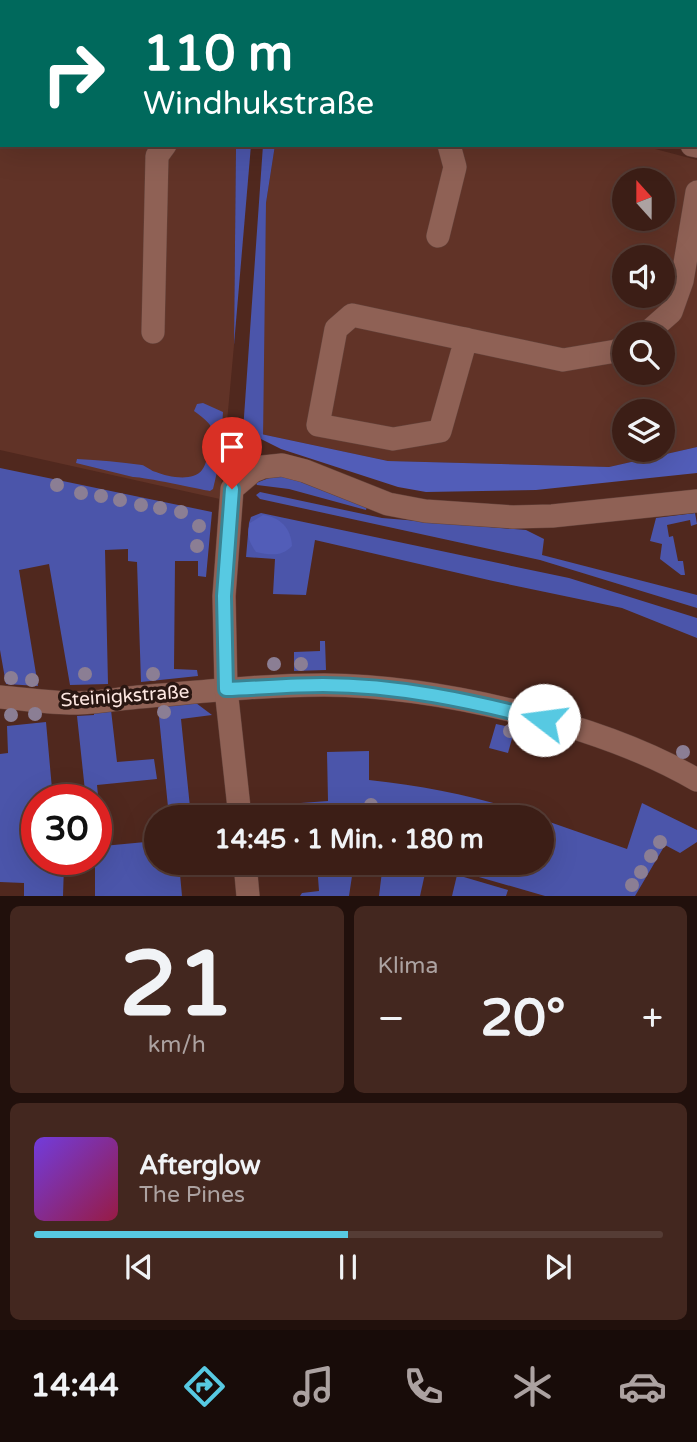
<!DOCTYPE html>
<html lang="de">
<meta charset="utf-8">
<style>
:root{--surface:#3c1e16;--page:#43271f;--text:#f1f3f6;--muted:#aca2a1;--line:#553c35;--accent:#57c9e2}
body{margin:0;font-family:"Varela Round",sans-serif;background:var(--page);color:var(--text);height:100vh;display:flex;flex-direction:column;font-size:26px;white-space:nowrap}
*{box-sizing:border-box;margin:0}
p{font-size:23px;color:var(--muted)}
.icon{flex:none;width:38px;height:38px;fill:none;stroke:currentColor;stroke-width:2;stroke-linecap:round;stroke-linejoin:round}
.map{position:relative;height:896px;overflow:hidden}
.sheet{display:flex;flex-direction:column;gap:10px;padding:10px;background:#21100c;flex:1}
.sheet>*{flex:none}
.banner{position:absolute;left:0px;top:0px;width:698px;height:147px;box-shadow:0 7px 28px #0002,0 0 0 2px var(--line);background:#00695c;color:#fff;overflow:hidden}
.needle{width:46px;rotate:339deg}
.controls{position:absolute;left:612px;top:168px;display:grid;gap:14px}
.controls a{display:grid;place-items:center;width:63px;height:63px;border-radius:50%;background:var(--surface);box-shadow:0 7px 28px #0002,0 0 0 2px var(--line);font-size:35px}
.speed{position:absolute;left:21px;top:784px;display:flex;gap:14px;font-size:35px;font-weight:700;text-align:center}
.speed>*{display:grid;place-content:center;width:91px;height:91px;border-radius:50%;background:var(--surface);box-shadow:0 7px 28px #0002,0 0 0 2px var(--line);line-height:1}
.speed .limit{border:10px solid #d22;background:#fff;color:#111}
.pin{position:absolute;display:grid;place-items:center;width:60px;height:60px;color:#fff;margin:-72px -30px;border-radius:50% 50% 50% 0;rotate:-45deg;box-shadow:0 0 7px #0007}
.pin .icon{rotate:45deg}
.me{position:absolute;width:77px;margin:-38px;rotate:285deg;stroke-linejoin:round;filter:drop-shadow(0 0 5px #0008)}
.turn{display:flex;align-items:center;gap:24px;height:147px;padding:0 28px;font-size:32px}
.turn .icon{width:91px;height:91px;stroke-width:2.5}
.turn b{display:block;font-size:49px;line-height:60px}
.big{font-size:52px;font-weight:700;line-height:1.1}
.sheet .tile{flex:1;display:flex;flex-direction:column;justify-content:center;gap:10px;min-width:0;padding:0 24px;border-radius:10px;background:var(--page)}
.sheet .dial{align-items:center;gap:0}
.dial b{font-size:91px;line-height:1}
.song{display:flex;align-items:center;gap:21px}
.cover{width:84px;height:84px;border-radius:10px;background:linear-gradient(135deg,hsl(260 70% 55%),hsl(340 70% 35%))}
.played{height:7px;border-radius:4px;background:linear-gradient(90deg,var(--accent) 50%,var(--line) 50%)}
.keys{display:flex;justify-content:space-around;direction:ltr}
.heat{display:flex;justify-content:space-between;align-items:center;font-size:38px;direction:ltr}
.sheet .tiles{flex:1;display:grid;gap:10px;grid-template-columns:1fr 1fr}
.tile:last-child{grid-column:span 2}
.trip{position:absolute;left:144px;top:805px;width:410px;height:70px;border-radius:35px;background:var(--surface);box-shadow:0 7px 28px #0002,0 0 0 2px var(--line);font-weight:700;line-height:70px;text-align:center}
.tab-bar{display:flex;height:112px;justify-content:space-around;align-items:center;background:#180c09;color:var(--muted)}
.tab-bar .icon{width:49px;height:49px}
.tab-bar .on{color:var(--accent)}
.tab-bar b{font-size:32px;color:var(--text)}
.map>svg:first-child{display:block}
</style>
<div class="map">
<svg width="697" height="896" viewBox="0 0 697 896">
<rect width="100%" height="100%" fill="#50281e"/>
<g fill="#613327" fill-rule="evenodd">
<path d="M308,0H697V102L696,2Z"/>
<path d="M0,69H2V145H236L234,345L220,499L0,450Z"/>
<path d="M275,145H640L697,160V447L609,467L388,461L261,434L266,203ZM625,180H663V219H625ZM625,257H663V296H625ZM625,334H663V373H625ZM625,411H663V450H625Z"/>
</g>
<g fill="#4b55aa">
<path d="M236,145H251L234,345Z"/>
<path d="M263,145H275L266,203L263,440L243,431Z"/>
<path d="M203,403L223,412L221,446L216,459L217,472L213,489L210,491C199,489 139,476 133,477L76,463L77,459C99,460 120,462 142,465C146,466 151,471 156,472C168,477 193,482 202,470C206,465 209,452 211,445C218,427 207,421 194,411L197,404Z"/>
<path d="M0,468L212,512L206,577L198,576V561H175L174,669L197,670L198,676L141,682L137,562L128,561V549L105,550L108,684L70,685L49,564L19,570L38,686L6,684L0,650Z"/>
<path d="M282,473L367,506L366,510L289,489L257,485L256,483Z"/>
<path d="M260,492L382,518L526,530L544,539L542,555L697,595V608L540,560L260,499L256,495Z"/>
<path d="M261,513L569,578L697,618V638L622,608L493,581L315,540L306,595L273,594L275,559L246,557L249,523L251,517Z"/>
<path d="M695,513L697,524L691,526L690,520L667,525L669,537L673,536L678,561H683L685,575H681L660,559L662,544L650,541L656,518Z"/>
<path d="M320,641H325L326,670L294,671V652L320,651Z"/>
<path d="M196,703L212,715L181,719L191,817H169L158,707Z"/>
<path d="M111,710L117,762L154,759L157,779L97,785L103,846L156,841V863H179L182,896H95V865H64L63,896H24V883L0,882V754L8,753L7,726L46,722L53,800H37V859H96V800H86L77,716L94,715V711Z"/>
<path d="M496,724L515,728L508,753L489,748Z"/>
<path d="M369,751V780C430,787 478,796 537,817H288L287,804L328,801L327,752Z"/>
<path d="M642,803L697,830V842L680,853L665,845L635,896H545L458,871L418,863H541V819L627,849Z"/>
<path d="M296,863H354L349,896H300L302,893L319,891L317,864L299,866Z"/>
<path d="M383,863L426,869L420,896H379Z"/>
<path d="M457,875L508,890L506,896H452Z"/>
</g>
<g fill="#525db8">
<path d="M261,434L388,461L609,467L697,447V473L536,490L426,492L398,487L281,449L263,440Z"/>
<path d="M263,515C280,517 291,528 292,546C281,557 271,555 256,552C249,542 246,535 250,523Z"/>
</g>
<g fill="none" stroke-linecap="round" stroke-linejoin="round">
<defs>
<g id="minor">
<path d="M613,0L621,2"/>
<path d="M146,2L150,0"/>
<path d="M637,2L638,0"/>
<path d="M0,40H2"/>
<path d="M692,145L697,146"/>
<path d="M438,236L455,167L449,145"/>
<path d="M153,332L157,156L165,145"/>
<path d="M646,334L671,312L682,281L697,192"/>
<path d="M466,339L440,431L393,439L318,425L336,329L352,315L563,360L616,351L625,346"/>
<path d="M0,697C25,699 50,703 74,703C95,703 117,699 138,697C200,692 262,685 324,685C437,686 599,723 697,780"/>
<path d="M240,817L226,689L224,596L232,489L253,471L263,467L282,465L305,471L388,504L425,511L513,517L552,516L697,501"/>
<path d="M245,863L248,896"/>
</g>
</defs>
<use href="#minor" stroke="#64433b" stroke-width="24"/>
<use href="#minor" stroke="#8f6155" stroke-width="23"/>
<g stroke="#ecd4cd" stroke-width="5">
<path d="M248,0L255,2"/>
<path d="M696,114L697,115"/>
</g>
</g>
<g fill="#8b7e94">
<circle cx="57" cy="485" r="7"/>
<circle cx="81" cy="493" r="7"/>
<circle cx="101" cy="496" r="7"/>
<circle cx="120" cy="500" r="7"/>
<circle cx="141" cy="505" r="7"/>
<circle cx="160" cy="508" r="7"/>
<circle cx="181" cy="512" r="7"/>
<circle cx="199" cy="526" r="7"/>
<circle cx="197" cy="546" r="7"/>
<circle cx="274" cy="664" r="7"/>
<circle cx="301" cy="664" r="7"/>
<circle cx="85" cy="674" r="7"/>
<circle cx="153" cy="674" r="7"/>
<circle cx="11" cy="678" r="7"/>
<circle cx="32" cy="680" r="7"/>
<circle cx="164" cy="712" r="7"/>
<circle cx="35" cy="714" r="7"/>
<circle cx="11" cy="715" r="7"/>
<circle cx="510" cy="731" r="7"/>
<circle cx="683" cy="752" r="7"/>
<circle cx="371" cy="805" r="7"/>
<circle cx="660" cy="842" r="7"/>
<circle cx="651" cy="856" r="7"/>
<circle cx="641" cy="872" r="7"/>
<circle cx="632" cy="885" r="7"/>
</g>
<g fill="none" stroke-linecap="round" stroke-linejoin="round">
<defs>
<path id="route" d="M232,489L224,596L226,689C258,688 290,685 323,685C397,685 472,701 544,720"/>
</defs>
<use href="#route" stroke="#398393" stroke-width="18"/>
<use href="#route" stroke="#57c9e2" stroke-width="12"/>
</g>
<g text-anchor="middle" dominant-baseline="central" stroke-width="7" stroke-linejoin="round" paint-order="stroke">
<g font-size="19" fill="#fde7e1" stroke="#2a1712">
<text transform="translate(125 696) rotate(-4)">Steinigkstraße</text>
</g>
</g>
</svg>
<div class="controls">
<a><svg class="needle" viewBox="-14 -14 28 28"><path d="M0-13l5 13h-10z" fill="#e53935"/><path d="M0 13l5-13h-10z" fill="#aca2a1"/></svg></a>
<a><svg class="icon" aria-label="sound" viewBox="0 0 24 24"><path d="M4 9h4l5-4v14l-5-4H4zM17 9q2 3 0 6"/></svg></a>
<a><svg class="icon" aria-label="search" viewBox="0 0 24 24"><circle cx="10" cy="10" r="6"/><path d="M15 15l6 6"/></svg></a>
<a><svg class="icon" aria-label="layers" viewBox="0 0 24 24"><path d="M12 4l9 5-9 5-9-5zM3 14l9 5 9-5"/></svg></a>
</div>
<div class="speed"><div class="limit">30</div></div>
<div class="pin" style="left:232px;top:489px;background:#d93025"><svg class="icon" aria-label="arrive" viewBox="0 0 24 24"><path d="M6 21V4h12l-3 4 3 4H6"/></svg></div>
<svg class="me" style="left:544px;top:720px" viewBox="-20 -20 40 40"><circle r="19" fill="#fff"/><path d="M0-13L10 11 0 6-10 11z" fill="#57c9e2"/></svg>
<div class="trip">14:45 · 1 Min. · 180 m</div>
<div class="banner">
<div class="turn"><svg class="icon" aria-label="right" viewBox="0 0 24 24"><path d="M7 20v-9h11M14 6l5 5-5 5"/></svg><div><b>110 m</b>Windhukstraße</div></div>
</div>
</div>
<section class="sheet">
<div class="tiles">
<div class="tile dial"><b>21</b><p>km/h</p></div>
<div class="tile"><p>Klima</p>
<div class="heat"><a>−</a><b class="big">20°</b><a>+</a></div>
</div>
<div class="tile">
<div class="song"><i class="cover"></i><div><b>Afterglow</b><p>The Pines</p></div></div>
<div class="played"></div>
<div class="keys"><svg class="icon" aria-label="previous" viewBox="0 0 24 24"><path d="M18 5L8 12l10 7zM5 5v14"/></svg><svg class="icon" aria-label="pause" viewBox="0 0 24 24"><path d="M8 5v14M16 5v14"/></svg><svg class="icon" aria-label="next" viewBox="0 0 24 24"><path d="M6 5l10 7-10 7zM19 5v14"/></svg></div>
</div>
</div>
</section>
<nav class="tab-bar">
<b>14:44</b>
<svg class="icon on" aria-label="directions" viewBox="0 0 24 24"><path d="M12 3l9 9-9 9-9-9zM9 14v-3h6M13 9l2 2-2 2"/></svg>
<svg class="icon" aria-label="music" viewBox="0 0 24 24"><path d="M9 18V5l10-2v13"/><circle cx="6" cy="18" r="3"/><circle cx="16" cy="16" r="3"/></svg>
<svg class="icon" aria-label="phone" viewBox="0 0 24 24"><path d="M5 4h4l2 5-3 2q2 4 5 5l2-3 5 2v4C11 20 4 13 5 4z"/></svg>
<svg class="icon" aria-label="climate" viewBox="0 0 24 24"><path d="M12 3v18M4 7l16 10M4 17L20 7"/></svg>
<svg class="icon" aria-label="car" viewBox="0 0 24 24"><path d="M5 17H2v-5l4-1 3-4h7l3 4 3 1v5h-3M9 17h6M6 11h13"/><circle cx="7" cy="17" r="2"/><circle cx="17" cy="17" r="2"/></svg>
</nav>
